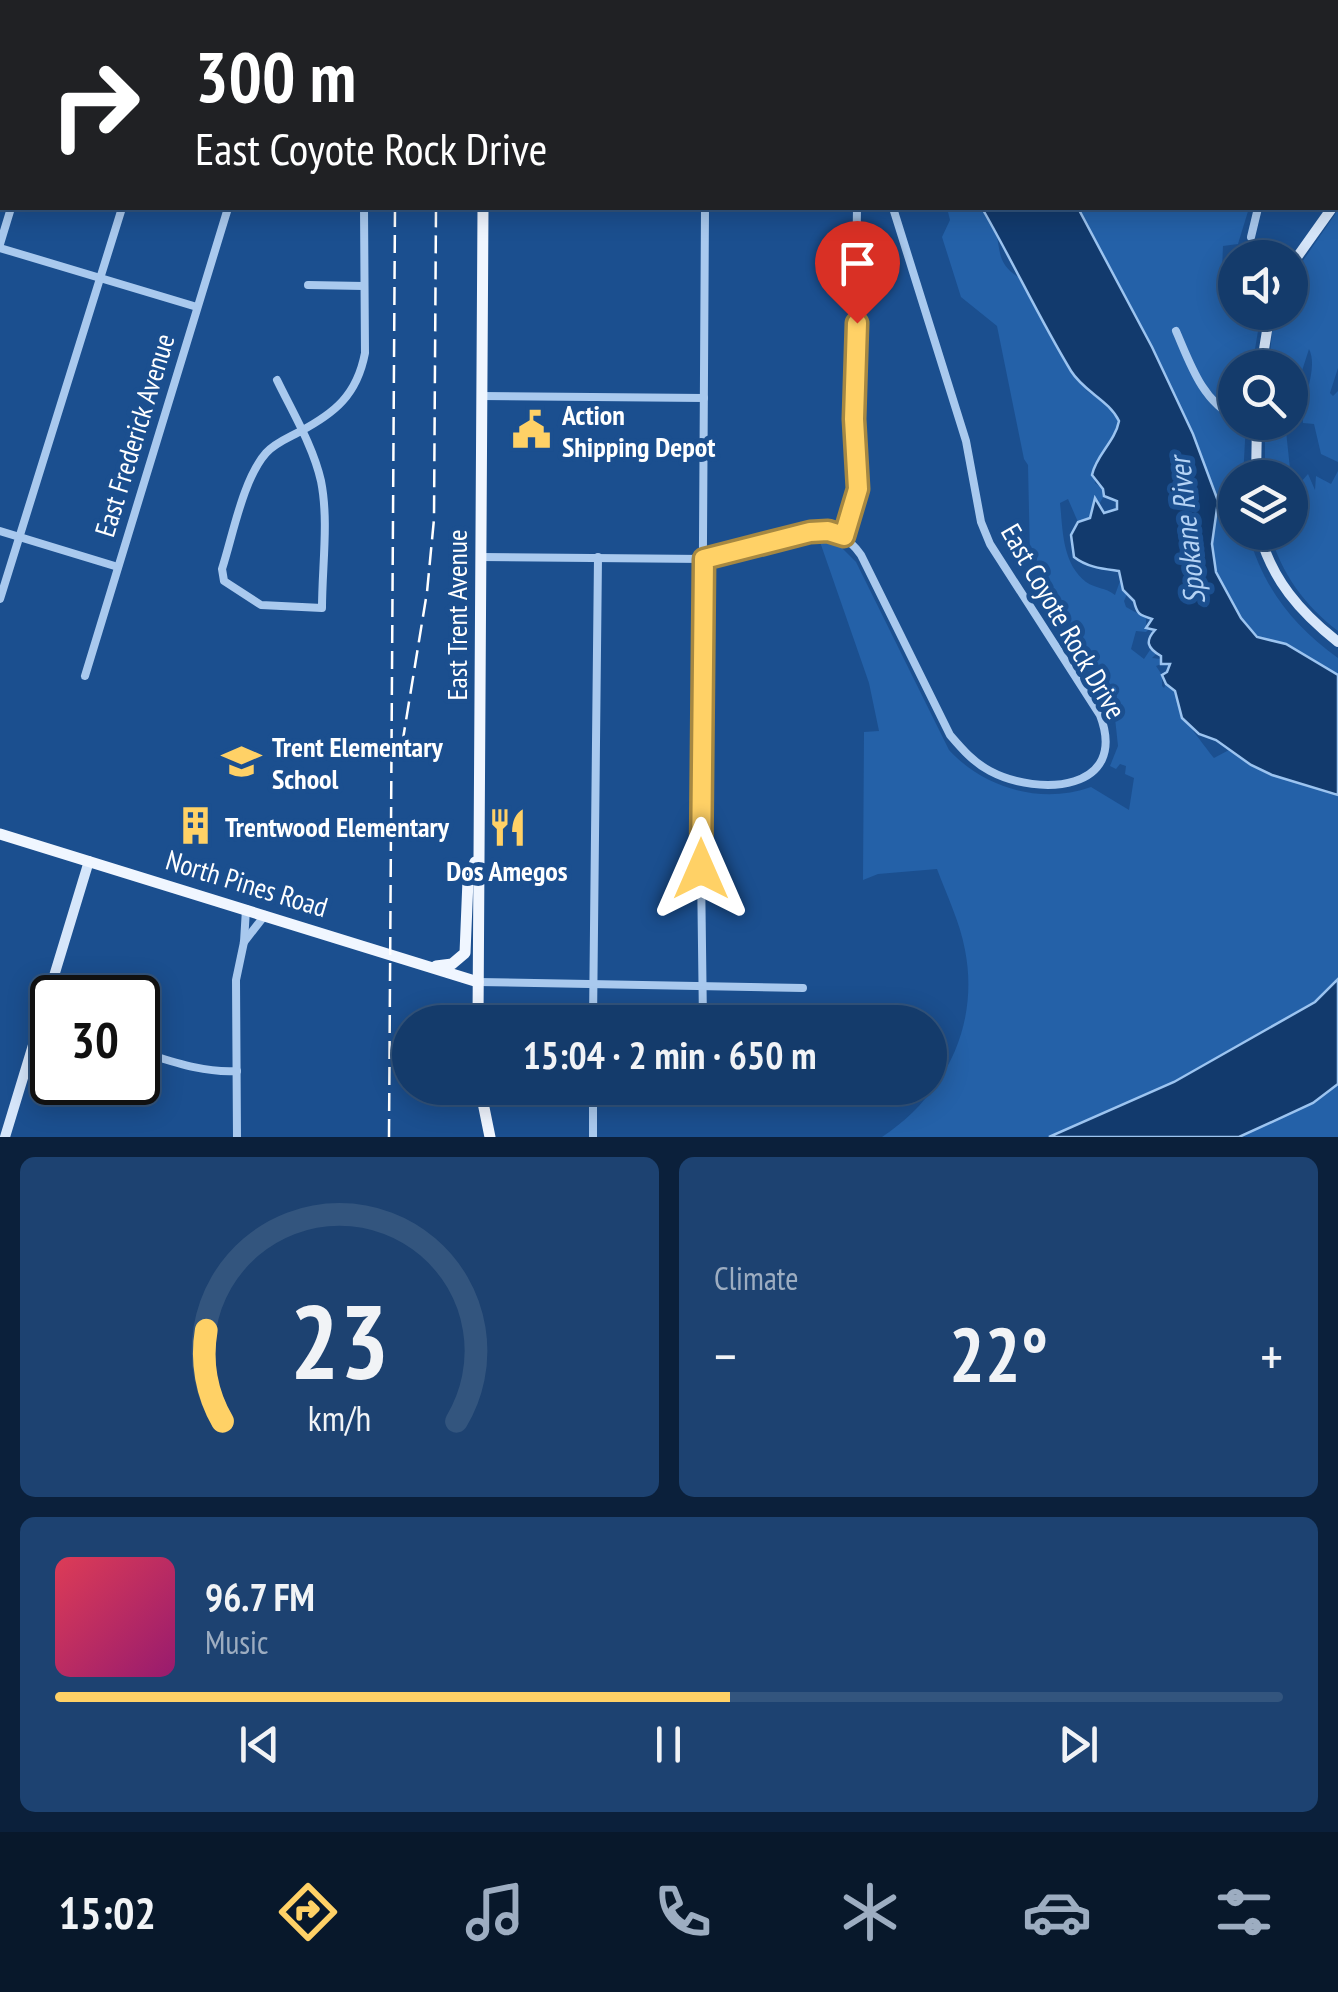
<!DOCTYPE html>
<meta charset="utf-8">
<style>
:root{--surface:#143b6b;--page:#1d4271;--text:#f1f3f6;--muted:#9dadc1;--line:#33557e;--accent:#ffd166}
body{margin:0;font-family:"PT Sans Narrow",sans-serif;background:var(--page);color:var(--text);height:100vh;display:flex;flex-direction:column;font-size:38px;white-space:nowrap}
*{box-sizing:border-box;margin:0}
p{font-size:32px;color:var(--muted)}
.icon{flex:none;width:55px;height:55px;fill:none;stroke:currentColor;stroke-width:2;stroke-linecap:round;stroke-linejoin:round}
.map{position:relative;height:1137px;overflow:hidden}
.sheet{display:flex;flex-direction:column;gap:20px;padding:20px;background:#0b203b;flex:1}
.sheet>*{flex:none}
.top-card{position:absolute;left:0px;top:0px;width:1340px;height:210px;box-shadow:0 5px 25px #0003,0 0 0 2px var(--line);background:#202124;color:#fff;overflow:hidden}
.tools{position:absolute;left:1218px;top:240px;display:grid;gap:20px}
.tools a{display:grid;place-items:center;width:90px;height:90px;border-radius:50%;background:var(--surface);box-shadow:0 5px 25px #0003,0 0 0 2px var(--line);font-size:50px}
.speed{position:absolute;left:30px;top:975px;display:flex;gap:20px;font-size:50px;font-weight:700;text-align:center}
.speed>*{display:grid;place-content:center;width:130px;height:130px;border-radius:50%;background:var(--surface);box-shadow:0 5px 25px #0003,0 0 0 2px var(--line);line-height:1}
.speed .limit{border:5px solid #111;border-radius:15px;background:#fff;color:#111}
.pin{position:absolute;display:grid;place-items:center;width:85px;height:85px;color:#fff;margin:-102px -42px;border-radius:50% 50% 50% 0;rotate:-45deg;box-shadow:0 0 10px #0007}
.pin .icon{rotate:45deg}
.me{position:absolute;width:110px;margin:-55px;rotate:0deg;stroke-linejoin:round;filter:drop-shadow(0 0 8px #0008)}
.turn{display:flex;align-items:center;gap:35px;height:210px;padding:0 30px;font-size:45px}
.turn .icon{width:130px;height:130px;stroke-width:2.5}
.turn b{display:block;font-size:70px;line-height:85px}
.big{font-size:75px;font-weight:800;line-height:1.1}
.sheet .widget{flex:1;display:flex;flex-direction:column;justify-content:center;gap:15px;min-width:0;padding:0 35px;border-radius:15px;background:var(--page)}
.sheet .dial{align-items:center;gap:0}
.dial svg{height:260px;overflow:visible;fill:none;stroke:var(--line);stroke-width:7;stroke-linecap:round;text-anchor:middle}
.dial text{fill:var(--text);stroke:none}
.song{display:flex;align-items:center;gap:30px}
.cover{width:120px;height:120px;border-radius:15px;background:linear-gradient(135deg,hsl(350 70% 55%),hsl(320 70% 35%))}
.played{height:10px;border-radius:5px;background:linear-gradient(90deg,var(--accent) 55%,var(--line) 55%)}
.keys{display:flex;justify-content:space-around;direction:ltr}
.heat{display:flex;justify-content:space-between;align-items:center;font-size:55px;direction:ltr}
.sheet .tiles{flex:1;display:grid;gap:20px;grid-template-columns:1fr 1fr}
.widget:last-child{grid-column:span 2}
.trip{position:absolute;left:392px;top:1005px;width:555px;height:100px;border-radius:50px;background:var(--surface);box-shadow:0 5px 25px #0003,0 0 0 2px var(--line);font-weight:800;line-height:100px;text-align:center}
.dock{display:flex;height:160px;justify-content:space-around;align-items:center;background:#08182b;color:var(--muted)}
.dock .icon{width:70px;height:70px}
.dock .current{color:var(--accent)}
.dock b{font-size:45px;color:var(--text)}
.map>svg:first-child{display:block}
</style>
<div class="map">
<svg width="1338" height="1137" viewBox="0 0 1338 1137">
<rect width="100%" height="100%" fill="#1b4f8f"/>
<g fill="#2461a8">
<path d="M947,208H982C986,215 992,223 995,231C1002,249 995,262 1018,277L1072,373L1087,391L1108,406L1119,421L1108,448L1094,464L1095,483L1103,489L1104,496L1099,504L1098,499L1094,503C1094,514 1090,520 1078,522L1068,499L1060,503C1063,531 1062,563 1086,582C1096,589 1105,587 1115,595L1120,581L1127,594L1124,601L1126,607L1146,618V627L1150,628L1146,632L1136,631L1131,649L1144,659L1150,650L1157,653L1152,658L1161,659V664L1156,666L1162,675V686L1164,688L1166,684C1178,693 1176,699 1180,712C1182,716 1211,755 1214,758L1229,750L1272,775L1338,795V979L1315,1001L1174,1082L1049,1137H882C944,1096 980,1026 965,950C960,922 947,896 937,869L878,874L863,880L864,732L879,731L869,683L819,539L836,542L856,562L949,750C984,788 1041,805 1091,787L1129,810L1134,778L1125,774L1126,766L1120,764L1116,769L1110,766L1118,746L1115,718L1048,612L1030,557L1028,465L1024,459L997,326L961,297L942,237L950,220Z"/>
<path d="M1078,208H1249L1238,244L1223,246L1221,295L1235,288V312L1261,313L1252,367L1235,368V422L1246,423L1243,477L1235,478V532L1248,533C1263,587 1292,625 1338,658V675L1286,644L1257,638L1241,618L1216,572L1212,544L1218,501L1193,434L1152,347Z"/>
<path d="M1338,210V368L1330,393L1333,396L1338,391V462L1321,454L1314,424L1303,423C1301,400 1319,369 1309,349L1292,402L1294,416L1286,431L1291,478L1265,477V423L1290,422V368L1269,367L1272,332L1278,313L1290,312V282L1293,275Z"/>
<path d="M1338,471V631C1305,606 1281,573 1270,533L1290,532V483L1294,490L1308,474L1315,490L1316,476L1331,484Z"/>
<path d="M1338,1084V1137H1239L1313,1103Z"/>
</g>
<g fill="#123a6d" stroke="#9cc4f0" stroke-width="2.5">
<path d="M982,208H1078L1152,347L1193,434L1218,501L1212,544L1216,572L1241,618L1257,637L1286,644L1338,675V795L1272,775L1251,765L1216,740L1199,734L1182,718L1175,691L1166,684L1162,675L1167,672L1170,664H1161V656C1147,648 1145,641 1155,630L1146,628L1152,619C1139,615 1137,614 1134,601L1123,590L1119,571C1105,569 1088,568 1074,557L1071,535L1078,522L1090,518L1095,498L1104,513L1117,509V501L1104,496L1103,489L1092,475C1096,455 1115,442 1119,421C1109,400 1084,392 1071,371C1039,318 1013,262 982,208Z"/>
<path d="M1338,979V1084L1313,1103L1239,1137H1049L1174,1082L1315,1002Z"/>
</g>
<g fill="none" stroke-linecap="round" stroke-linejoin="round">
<g stroke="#a9c9ee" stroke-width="8">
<path d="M124,0L132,2"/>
<path d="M841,0L842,2"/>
<path d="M75,2V0"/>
<path d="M249,2L250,0"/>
<path d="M367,2V0"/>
<path d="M706,2V0"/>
<path d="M1321,2V0"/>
<path d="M1251,237L1258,208"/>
<path d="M0,244L11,208"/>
<path d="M0,248L197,307"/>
<path d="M308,285L364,286"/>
<path d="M1176,331C1190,363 1202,401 1235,417"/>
<path d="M277,380C293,413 313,446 321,481C329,521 322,567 322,608L261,605L224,581L222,569C233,535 243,479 266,453C275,443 288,438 299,432C335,413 357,395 365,353L364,208"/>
<path d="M481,396L704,398"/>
<path d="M0,531L118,567"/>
<path d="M844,536L857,489L854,419L857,208"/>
<path d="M481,557L704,559L810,532C834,531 847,535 861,555L950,735C962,749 973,762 990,771C1039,797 1129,791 1100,715L990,544L981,522L966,441L893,208"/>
<path d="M0,599L122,208"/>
<path d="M85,676L228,208"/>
<path d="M244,942L265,915"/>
<path d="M478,982L803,988"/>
<path d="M593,1022L598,557"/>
<path d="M703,1022L701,869L705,208"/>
<path d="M138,1051C171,1061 202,1073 237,1071"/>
<path d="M702,1089V1088"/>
<path d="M237,1137L236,980L244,942L246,909"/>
<path d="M593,1137V1088"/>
</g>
<g stroke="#d6e6fa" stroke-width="10">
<path d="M1290,267L1332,208"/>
<path d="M1261,368L1270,312"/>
<path d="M1256,478L1257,422"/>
<path d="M1259,532C1272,580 1300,612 1338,642"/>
<path d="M5,1137L89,861"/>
</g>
<g stroke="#f0f6ff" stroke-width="11">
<path d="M484,2V0"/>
<path d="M0,834L478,982"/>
<path d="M436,966L452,964L465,953L468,880L475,862"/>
<path d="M478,1022L483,208"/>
<path d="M480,1088L490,1137"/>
</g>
<g stroke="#fff" stroke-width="2.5" stroke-dasharray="18 8" stroke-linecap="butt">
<path d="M397,2V0"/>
<path d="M437,2V0"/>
<path d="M402,745L427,592L434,519L436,208"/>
<path d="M389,1137L395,208"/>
</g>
</g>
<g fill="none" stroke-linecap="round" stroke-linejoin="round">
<defs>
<path id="route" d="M701,869L704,559L810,532L828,531L844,536L858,489L854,419L857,323"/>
</defs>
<use href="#route" stroke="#a68842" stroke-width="25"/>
<use href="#route" stroke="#ffd166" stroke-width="18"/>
</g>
<defs>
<symbol id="civic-bare" viewBox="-9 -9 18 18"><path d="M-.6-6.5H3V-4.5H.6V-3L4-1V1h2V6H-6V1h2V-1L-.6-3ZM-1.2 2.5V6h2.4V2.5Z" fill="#ffd166" stroke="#1b4f8f" stroke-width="2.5" paint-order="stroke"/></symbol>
<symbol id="school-bare" viewBox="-9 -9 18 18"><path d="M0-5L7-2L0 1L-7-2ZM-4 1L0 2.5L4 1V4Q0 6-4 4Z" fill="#ffd166" stroke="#1b4f8f" stroke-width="2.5" paint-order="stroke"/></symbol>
<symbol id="building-bare" viewBox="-9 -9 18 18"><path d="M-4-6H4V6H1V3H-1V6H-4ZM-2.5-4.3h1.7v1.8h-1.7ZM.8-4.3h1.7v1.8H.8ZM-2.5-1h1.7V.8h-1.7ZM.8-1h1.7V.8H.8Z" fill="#ffd166" stroke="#1b4f8f" stroke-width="2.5" paint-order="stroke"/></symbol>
<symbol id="restaurant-bare" viewBox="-9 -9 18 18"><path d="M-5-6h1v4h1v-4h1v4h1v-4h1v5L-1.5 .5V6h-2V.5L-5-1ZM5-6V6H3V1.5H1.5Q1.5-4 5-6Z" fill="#ffd166" stroke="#1b4f8f" stroke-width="2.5" paint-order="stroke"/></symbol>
</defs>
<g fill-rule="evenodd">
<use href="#civic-bare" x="504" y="402" width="55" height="55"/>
<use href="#school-bare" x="214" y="734" width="55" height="55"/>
<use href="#building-bare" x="168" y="798" width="55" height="55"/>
<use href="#restaurant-bare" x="480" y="800" width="55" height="55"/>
</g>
<g text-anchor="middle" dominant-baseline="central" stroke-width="10" stroke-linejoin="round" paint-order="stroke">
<g font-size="28" font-weight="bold" fill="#fff" stroke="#1b4f8f" text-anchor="start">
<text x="562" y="414">Action<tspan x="562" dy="32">Shipping Depot</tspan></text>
<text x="272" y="746">Trent Elementary<tspan x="272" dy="32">School</tspan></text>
<text x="225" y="826">Trentwood Elementary</text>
<text x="507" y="870" text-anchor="middle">Dos Amegos</text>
</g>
<g font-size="28" fill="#fff" stroke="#1b4f8f">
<text transform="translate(134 435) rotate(-73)">East Frederick Avenue</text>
<text transform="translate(456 615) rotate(-90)">East Trent Avenue</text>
<text transform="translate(1064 621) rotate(60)">East Coyote Rock Drive</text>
<text transform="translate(247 883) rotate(17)">North Pines Road</text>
</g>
<g font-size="30" font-style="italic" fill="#b5d3f5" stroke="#1b4f8f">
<text transform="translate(1186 531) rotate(-96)">Spokane River</text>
</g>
</g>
</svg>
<div class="tools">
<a><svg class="icon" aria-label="sound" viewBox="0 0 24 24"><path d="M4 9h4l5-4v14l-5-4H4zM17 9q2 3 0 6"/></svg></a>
<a><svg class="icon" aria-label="search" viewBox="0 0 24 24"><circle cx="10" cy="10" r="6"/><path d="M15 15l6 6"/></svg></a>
<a><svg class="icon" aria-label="layers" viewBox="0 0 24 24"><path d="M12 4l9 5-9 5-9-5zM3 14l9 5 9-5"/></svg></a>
</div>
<div class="speed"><div class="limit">30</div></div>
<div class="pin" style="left:857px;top:323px;background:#d93025"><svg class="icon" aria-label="arrive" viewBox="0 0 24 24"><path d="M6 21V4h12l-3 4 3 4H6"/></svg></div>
<svg class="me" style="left:701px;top:869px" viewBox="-20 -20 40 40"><path d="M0-17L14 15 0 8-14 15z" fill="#ffd166" stroke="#fff" stroke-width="4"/></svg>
<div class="trip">15:04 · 2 min · 650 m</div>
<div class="top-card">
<div class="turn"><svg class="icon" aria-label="right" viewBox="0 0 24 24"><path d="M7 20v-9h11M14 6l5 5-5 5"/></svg><div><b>300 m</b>East Coyote Rock Drive</div></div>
</div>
</div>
<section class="sheet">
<div class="tiles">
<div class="widget dial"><svg viewBox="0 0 100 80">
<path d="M14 69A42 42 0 1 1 86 69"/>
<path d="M14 69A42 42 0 0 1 9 41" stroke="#ffd166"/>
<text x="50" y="56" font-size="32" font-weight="700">23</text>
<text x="50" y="72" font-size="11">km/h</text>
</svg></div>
<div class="widget"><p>Climate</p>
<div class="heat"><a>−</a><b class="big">22°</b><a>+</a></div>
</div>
<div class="widget">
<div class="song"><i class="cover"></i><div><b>96.7 FM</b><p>Music</p></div></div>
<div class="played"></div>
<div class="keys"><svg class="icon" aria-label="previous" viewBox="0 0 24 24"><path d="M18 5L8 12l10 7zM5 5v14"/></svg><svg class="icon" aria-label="pause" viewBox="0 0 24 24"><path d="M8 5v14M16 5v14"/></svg><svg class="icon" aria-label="next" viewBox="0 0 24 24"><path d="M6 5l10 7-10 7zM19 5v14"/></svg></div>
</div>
</div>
</section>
<nav class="dock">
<b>15:02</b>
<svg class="icon current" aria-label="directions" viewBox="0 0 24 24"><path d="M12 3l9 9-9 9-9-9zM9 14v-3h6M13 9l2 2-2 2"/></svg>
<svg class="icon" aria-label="music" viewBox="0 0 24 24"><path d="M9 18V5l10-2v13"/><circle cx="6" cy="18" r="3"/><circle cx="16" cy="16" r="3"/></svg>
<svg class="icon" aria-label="phone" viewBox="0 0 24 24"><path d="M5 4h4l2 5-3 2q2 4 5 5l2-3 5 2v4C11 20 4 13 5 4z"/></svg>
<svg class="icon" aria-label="climate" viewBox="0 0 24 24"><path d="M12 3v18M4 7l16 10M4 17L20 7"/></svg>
<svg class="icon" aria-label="car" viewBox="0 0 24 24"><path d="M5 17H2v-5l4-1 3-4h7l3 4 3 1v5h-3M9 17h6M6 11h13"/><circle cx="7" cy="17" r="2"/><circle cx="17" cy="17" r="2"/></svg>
<svg class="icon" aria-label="filters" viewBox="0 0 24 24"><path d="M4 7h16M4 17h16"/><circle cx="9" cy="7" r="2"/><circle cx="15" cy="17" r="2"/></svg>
</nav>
